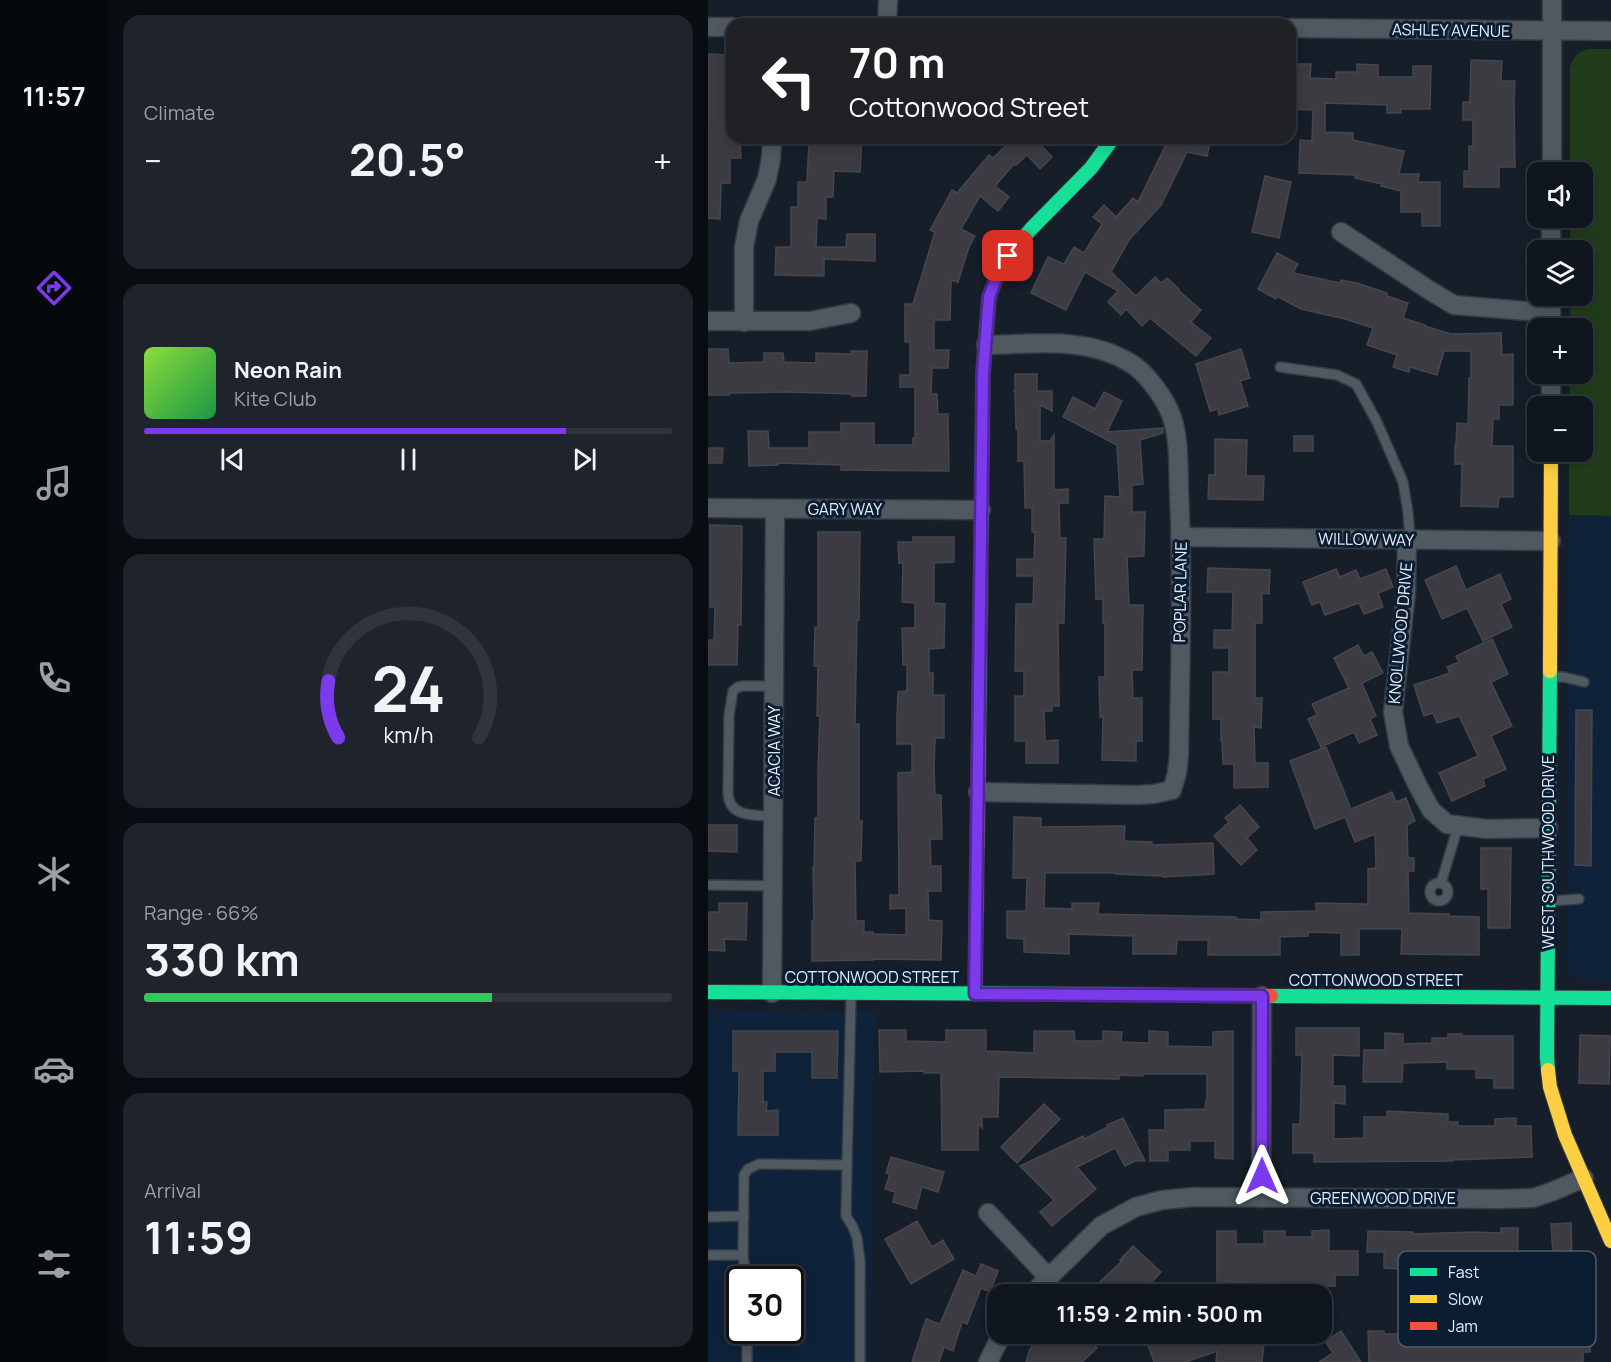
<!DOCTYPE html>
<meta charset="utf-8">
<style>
:root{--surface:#10161f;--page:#1e232c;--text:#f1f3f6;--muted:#9c9fa4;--line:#30353d;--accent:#7c3aed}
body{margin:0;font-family:Manrope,sans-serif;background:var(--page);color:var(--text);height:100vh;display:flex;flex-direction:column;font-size:22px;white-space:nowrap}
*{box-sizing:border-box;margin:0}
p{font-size:20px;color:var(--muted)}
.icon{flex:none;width:33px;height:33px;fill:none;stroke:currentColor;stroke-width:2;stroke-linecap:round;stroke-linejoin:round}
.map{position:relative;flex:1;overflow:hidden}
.sheet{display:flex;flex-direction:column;gap:15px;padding:15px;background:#090c11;width:600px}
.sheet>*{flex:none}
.hud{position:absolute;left:18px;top:18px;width:570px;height:126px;border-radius:18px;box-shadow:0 3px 15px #0003,0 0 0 2px var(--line);background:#202124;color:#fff;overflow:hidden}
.fabs{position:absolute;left:819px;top:162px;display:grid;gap:12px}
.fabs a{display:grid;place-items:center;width:66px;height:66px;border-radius:12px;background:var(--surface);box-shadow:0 3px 15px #0003,0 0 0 2px var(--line);font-size:30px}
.speed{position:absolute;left:18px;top:1266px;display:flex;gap:12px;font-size:30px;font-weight:700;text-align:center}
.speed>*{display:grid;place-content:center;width:78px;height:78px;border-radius:50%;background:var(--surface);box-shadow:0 3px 15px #0003,0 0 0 2px var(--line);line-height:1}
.speed .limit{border:3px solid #111;border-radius:9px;background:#fff;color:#111}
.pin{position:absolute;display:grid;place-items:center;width:51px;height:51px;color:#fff;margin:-26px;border-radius:12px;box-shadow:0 3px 9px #0006}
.me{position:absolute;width:66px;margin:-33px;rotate:0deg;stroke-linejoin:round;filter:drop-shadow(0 0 4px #0008)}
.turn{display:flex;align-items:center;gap:21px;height:126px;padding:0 24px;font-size:27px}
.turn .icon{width:78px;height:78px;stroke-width:2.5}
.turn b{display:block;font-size:42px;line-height:51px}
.big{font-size:45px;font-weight:700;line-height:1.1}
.sheet .tile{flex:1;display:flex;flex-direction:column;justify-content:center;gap:9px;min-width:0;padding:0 21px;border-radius:18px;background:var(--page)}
.sheet .dial{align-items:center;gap:0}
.dial svg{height:156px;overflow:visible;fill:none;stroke:var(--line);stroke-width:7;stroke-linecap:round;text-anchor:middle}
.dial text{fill:var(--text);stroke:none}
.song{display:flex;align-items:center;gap:18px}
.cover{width:72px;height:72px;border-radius:9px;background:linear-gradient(135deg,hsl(90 70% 55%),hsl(140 70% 35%))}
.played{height:6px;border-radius:3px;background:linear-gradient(90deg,var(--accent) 80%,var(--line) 80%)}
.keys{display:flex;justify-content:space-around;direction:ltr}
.heat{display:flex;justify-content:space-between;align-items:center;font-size:33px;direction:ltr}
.charge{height:9px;border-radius:4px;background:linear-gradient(90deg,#34c759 66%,var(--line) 0)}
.trip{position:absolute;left:279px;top:1284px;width:345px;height:60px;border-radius:18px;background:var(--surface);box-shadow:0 3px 15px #0003,0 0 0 2px var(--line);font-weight:700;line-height:60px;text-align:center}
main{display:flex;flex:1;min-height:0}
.tabs{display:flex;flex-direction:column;width:108px;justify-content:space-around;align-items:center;background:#06090c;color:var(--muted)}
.tabs .icon{width:42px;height:42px}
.tabs .on{color:var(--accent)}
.tabs b{font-size:27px;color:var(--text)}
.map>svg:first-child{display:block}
</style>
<main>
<nav class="tabs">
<b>11:57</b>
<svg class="icon on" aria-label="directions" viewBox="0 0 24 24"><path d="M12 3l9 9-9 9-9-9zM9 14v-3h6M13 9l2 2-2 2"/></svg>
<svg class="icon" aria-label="music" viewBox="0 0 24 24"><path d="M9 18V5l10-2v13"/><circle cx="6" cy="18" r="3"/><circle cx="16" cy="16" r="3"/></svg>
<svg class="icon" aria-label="phone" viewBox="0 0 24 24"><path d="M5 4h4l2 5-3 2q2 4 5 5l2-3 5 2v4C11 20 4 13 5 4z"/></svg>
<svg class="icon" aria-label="climate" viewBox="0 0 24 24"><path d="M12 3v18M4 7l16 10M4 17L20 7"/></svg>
<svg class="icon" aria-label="car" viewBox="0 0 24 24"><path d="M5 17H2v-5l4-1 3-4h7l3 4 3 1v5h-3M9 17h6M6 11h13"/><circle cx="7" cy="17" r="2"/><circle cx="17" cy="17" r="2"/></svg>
<svg class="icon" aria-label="filters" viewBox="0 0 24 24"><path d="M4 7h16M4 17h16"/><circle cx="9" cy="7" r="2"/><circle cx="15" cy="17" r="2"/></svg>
</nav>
<section class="sheet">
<div class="tile"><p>Climate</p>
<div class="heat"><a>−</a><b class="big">20.5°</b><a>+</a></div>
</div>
<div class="tile">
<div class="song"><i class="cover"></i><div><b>Neon Rain</b><p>Kite Club</p></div></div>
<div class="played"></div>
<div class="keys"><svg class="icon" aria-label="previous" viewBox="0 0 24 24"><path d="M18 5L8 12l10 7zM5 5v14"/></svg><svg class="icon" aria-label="pause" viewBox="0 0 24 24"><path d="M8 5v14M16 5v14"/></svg><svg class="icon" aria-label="next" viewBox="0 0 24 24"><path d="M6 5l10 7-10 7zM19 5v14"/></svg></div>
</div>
<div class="tile dial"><svg viewBox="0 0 100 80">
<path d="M14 69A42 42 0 1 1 86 69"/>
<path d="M14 69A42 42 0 0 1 9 40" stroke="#7c3aed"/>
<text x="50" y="56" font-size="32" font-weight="700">24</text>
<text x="50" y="72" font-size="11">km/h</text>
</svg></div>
<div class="tile"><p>Range · 66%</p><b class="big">330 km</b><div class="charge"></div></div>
<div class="tile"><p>Arrival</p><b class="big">11:59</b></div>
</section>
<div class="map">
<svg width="903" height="1362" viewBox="0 0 903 1362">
<rect width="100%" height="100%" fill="#151e29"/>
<g fill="#0e2239" fill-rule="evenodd">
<path d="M861,515L903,516V979H874L869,977L862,971L858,959Z"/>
<path d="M0,1010L167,1011L163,1362H0ZM32,1280H82V1330H32Z"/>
</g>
<path fill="#223c1b" d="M881,49H903V516L861,515V452H874V406H861L862,374H874V328H862V296H874V250H862V218H874V172H862V68C865,57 870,51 881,49Z"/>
<g fill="#3b3b41" stroke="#46464c" stroke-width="1.5">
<path d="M0,54L20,55V74H24V138H32L33,158H22V183H13L12,219L0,218Z"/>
<path d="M763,60L794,61L793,81H807L806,101L807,167H791V187H756V171H761V146H765V120H755V102H762Z"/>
<path d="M582,64H603L602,78L628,79V72H649V64L670,65V77H705V66H723L722,109H693V113H679V105L617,103V132L645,133V140L696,151L691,174H711L710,182H732V226H714V212H693V191L673,186L674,184L647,178V175L591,173L592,140L604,141L605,110L582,109Z"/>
<path d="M110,138H154L152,172L126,171L125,197H118V219L109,218L108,247H138L139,234H167V261L116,259V276L67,275L68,247H83V207H90V182H99L101,142H109Z"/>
<path d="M306,138H326L344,157L332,169L319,155L308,165L306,164L287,186L301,197L290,211L272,196L253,229L267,236L261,247L250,282L243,280L242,320H226V350H241L240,368H224L223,394H229L230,414H240L241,471L133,470V465L70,463V465L41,466L40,431H60L61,448H101V432H133V423H166V445H205V438H207V387H192V375H202V342H197V304H205L227,232L222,230L244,190L249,193L281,155L285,158Z"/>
<path d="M461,138H503L499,156L479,152L453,205L421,240L403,272L428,296L447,277L453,283L459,278L471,289L470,290L493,310L483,322L503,338L488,356L442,318L434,326L418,309L413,315L400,302L410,291L377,272L358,310L323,293L340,257L356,264L366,247L376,253L394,224L385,217L396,205L408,217L425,198L430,202Z"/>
<path d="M557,176L583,182L571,238L544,232Z"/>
<path d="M569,253L590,264L585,273L632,283L633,280L649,283L679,293V296L700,303L695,318L717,325V326L743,334L793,333L794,355L805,354V405H791V419H785L784,446H805V497H791L790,507L753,506L754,464H747V445H748L749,423L760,424L761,378H763V351H736L729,375L702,367L701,372L685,367L689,355L659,345L665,328L637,319L593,309L569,296L568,299L550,289Z"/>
<path d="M0,349H20L21,363L56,362V353H75L76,362L108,363V353L143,354V351H159L158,396H144V394L81,392L21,393V395H0Z"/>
<path d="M533,349L542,378L532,381L540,406L511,415L510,409L502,411L488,364Z"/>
<path d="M307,374H329V391H344V411L332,405V441H342L346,435V490L360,489V503H351L352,538H358L356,623H350L351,706H344V711H336L337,741L350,740V763H318V741H307V696H316V671H307L308,604H325L326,576H309V559H326L327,532H324V508H317L316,461H310V429H308L307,392L306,391H307Z"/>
<path d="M396,392L414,401L399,432L455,428V433L432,440L435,484L424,485V512H437L436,556L419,557L421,605H435L434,670H424L425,698H434V741H428V761L394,760L395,717H392L391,677H397V623H395V599H388L386,539H396L397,496L412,497L409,445L355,417L365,397L387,409Z"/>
<rect x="586" y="436" width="19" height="15"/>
<path d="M507,439L539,440L538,476H556L555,500L500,499L501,475H507Z"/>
<path d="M0,448H15L14,463H0Z"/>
<path d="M2,525L34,526L33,625H30L29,665H0V640H6L7,607H2Z"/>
<path d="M110,532H152L151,620H149L147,724H151V821H154L153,861H147L148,921H156V932H165V934L198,935V908L182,909V895H191L190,773L204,772V744H189V718L190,692L199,691V665H195L194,628H207V603L194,602L195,563H191L190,542H205V537H246V562L226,563V603L237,604L236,648L221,649V673H225V695H236V738H227L226,769L227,795H233L234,839H222L223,866H233V891H220L221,920L234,921L233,960L165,959V960L104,961V921H106L105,867H106L107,818H110V770L112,716H109L110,666H106L107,627H110Z"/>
<path d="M748,566L758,590L792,574L803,599L793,604L804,627L775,641L759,608L734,619L717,580Z"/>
<path d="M500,568L562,570L561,594L554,593V623H547V698H554L553,728L546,727L547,763H560V787L526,788V764H515L514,741H513V719H505V672H521V648H506V630H524L525,592H499Z"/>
<path d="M628,569L632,577L648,570L652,579L678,569L685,587L670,593L675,607L656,614L651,603L617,615L612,602L604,605L595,582Z"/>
<path d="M784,639L800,674L783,682L804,726L783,736L798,769L775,779L777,786L744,801L731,773L770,756L751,716L729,723L725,713L716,716L706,685L742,673L739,667L751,662L748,656Z"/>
<path d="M650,645L656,656L664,652L675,673L654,683L668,716L662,719L669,735L651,743L646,732L613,747L600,719L609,715L604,704L641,688L626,658Z"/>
<path d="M868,710H884L883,866L867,865Z"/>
<path d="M618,747L643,809L684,792L688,802L698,798L707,821L699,825L700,858H706V871H700L701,913L741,914V916L771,917V955L693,954L694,929H651V955H633V933L600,932V936L572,937V955H500V940H469L468,954H425V936L361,934V954L316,952V939L299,938V911H318L319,878H305L306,817L333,818V827L417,826L416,841L444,842V845L505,843L506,874L455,877V876L407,874V873H337L336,908L364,909V903H391L390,914L528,917V919L553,920V912L608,911V903L660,904V869L668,868L667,834L647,842L637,817L607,829L582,761Z"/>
<path d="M532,805L551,827L539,838L549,850L533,865L506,836L521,822L517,818Z"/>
<path d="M0,825H29V852L0,851Z"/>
<path d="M773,848H803L802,928H780V889H773Z"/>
<path d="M11,903H39L38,940L16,939L17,951L0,950V912H11Z"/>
<path d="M588,1028H651V1056L625,1055V1086H637V1104L626,1103V1139L656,1138V1117H679V1111L740,1114V1122H750V1126H787V1119L808,1118V1126H823L824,1157L744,1160V1161L606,1162V1153H585V1124H592L594,1055H588Z"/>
<path d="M171,1030H198V1041L238,1042V1030H278V1051L326,1053V1031H366L367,1041H395V1031L414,1032L413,1042L441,1043V1031L460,1032V1046L505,1047V1032L525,1031V1159L507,1158V1141H482V1150H460V1161H442L441,1130H457V1110L497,1109L498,1100H499V1074H435V1076L411,1075V1079L291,1077L290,1117H274V1128L270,1124V1150H234L233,1073H216V1071L172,1072Z"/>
<path d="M25,1031H130L129,1078H104V1052H67V1071H55V1102H59L58,1111L70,1110V1135H30L31,1071H25Z"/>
<path d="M677,1033L695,1034V1044L724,1043V1038H740V1034H754V1036H805V1088H786V1078H768V1069H739V1062L695,1063L694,1082H655L656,1050H677Z"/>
<path d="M872,1035L902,1036L901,1084L871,1083Z"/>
<path d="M336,1104L352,1119L309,1163L293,1147Z"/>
<path d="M415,1118L437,1161H427L417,1166L407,1148L369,1167L388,1189L344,1226L332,1212L346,1200L312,1166L375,1136L376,1139L400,1127L399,1125Z"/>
<path d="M183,1157L236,1172L230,1192L214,1187L208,1209L185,1202L187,1192L177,1189L182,1174L178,1173Z"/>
<path d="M209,1221L224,1247L235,1240L246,1259L203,1284L177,1239Z"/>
<path d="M863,1223L864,1259H869L870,1280H862L863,1287L835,1288L834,1257H845L843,1224Z"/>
<path d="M793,1228H810L809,1296H772V1268L704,1270V1286H691V1269L676,1268V1252H659L660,1231L705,1232V1234L767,1232L793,1233Z"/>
<path d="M621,1230V1251H650V1275H627V1286H599V1292H586V1283L509,1281V1231H528V1244H556V1231H577V1237H604V1231Z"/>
<path d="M425,1246L453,1272L443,1283L455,1294H379L414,1261L412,1260Z"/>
<path d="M273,1264L290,1271L282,1292L273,1288L259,1324L254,1322L245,1351L236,1347L231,1362H204L218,1319L232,1324L255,1270L268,1276Z"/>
<path d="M846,1318L883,1319L882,1352H875V1362H661L660,1331H676V1334H700V1336L753,1337V1325H778V1323H797V1330H810V1335H846Z"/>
<path d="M633,1331L653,1362H611L625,1353L617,1341Z"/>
<path d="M338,1334L345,1342L354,1334H376L389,1348L374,1362H318L322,1349Z"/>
<path d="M436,1334H546L557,1335L554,1362H508L509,1351L478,1362H446Z"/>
</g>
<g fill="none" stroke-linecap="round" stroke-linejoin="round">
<defs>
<g id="lane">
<path d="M572,367L629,375L648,384L669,422L695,482L700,512L702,540"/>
<path d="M843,677H856L876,682"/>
<path d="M66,686H35L30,687L25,691L21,715L20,792C20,818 47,815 66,816"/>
<circle cx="731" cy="892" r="9"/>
<path d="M733,883L750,826"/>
<path d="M0,885L66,886"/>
<path d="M843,901L871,899"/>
<path d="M139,1165L138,1216L145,1227L149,1238L152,1262V1362"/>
<path d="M0,1217L36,1216"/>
<path d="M0,1255H35"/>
<path d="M38,1280L35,1255L36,1175L40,1169L51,1164L139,1165L143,996"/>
<path d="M39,1330V1362"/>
</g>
<g id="street">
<path d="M179,24L180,0"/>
<path d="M0,27H24"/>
<path d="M582,28L903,31"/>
<path d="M844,172V0"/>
<path d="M633,232L721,290L746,305L843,313"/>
<path d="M843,250V218"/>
<path d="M0,321H102L143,313"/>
<path d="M36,322V247L41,221L59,179L63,158L64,138"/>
<path d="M843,328V296"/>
<path d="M843,374V406"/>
<path d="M0,508L273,510"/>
<path d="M473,537L843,541"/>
<path d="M699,540L698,593L685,712L691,746L710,786L723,810L739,824L779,829L840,828"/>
<path d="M270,792L428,795L446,794L464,790L469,773L471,755C472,667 475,579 471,491C470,465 472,434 461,410C454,395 438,373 424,364C380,336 327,344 278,345"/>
<path d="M64,993L67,509"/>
<path d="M553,1198L554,996"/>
<path d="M280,1213L341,1278"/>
<path d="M324,1294L393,1226L428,1207L454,1200L486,1197L793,1199L825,1198L843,1192L876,1178"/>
<path d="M280,1362L294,1334"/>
</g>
<g id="fast">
<path d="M271,724L275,373L281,297L289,276L300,256L323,229L383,168L405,138"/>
<path d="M0,992L366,994"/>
<path d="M563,996L903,998"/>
<path d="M840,1070L839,1057L842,671"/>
</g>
<g id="slow">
<path d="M842,671L843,452"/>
<path d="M267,994L271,724"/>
<path d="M840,1070L842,1087L857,1135L903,1241"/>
</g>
<path id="jam" d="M366,994L563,996"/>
</defs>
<use href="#lane" stroke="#343a44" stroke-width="12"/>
<use href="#street" stroke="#343a44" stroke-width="21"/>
<use href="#fast" stroke="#343a44" stroke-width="16"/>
<use href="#slow" stroke="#343a44" stroke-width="16"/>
<use href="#jam" stroke="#343a44" stroke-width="16"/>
<use href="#lane" stroke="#505860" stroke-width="9"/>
<use href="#street" stroke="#505860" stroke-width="18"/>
<use href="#fast" stroke="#16e098" stroke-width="14"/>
<use href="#slow" stroke="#ffcf43" stroke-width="14"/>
<use href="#jam" stroke="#f24e42" stroke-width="14"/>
</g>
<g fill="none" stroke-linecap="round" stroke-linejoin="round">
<defs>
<path id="route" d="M300,256L289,276L281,297L275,373L267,994L554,996V1176"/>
</defs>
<use href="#route" stroke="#51269a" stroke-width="15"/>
<use href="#route" stroke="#7c3aed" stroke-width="10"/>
</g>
<g text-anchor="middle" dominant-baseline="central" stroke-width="6" stroke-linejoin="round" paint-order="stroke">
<g font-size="16" fill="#e3eefc" stroke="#0d1d31">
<text transform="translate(743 30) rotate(1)">ASHLEY AVENUE</text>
<text x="137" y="509">GARY WAY</text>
<text transform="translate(658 539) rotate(1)">WILLOW WAY</text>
<text transform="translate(472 592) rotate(-89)">POPLAR LANE</text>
<text transform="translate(692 633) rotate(-85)">KNOLLWOOD DRIVE</text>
<text transform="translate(66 751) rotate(-90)">ACACIA WAY</text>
<text transform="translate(840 852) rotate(-90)">WEST SOUTHWOOD DRIVE</text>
<text x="164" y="977">COTTONWOOD STREET</text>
<text x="668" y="980">COTTONWOOD STREET</text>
<text x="675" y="1198">GREENWOOD DRIVE</text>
</g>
</g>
<rect x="690" y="1251" width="198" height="96" rx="9" fill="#0d1d31" stroke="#4d5c6e" stroke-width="1.5"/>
<rect x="702" y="1268" width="27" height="8" fill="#16e098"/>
<rect x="702" y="1295" width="27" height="8" fill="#ffcf43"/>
<rect x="702" y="1322" width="27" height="8" fill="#f24e42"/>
<g font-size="16" fill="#e3eefc">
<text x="740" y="1278">Fast</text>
<text x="740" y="1305">Slow</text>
<text x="740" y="1332">Jam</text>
</g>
</svg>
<div class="fabs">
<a><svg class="icon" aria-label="sound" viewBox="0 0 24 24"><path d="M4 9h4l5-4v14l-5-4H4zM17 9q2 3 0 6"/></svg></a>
<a><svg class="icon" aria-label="layers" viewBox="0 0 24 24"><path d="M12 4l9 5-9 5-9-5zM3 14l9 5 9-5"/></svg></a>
<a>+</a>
<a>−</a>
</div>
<div class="speed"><div class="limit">30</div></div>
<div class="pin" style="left:300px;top:256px;background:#d93025"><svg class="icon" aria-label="arrive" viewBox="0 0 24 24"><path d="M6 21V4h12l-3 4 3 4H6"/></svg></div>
<svg class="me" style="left:554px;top:1176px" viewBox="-20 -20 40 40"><path d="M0-17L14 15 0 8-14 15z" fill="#7c3aed" stroke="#fff" stroke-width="4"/></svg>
<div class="trip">11:59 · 2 min · 500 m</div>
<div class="hud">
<div class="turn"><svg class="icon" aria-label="left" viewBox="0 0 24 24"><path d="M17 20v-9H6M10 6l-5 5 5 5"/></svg><div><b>70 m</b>Cottonwood Street</div></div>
</div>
</div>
</main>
